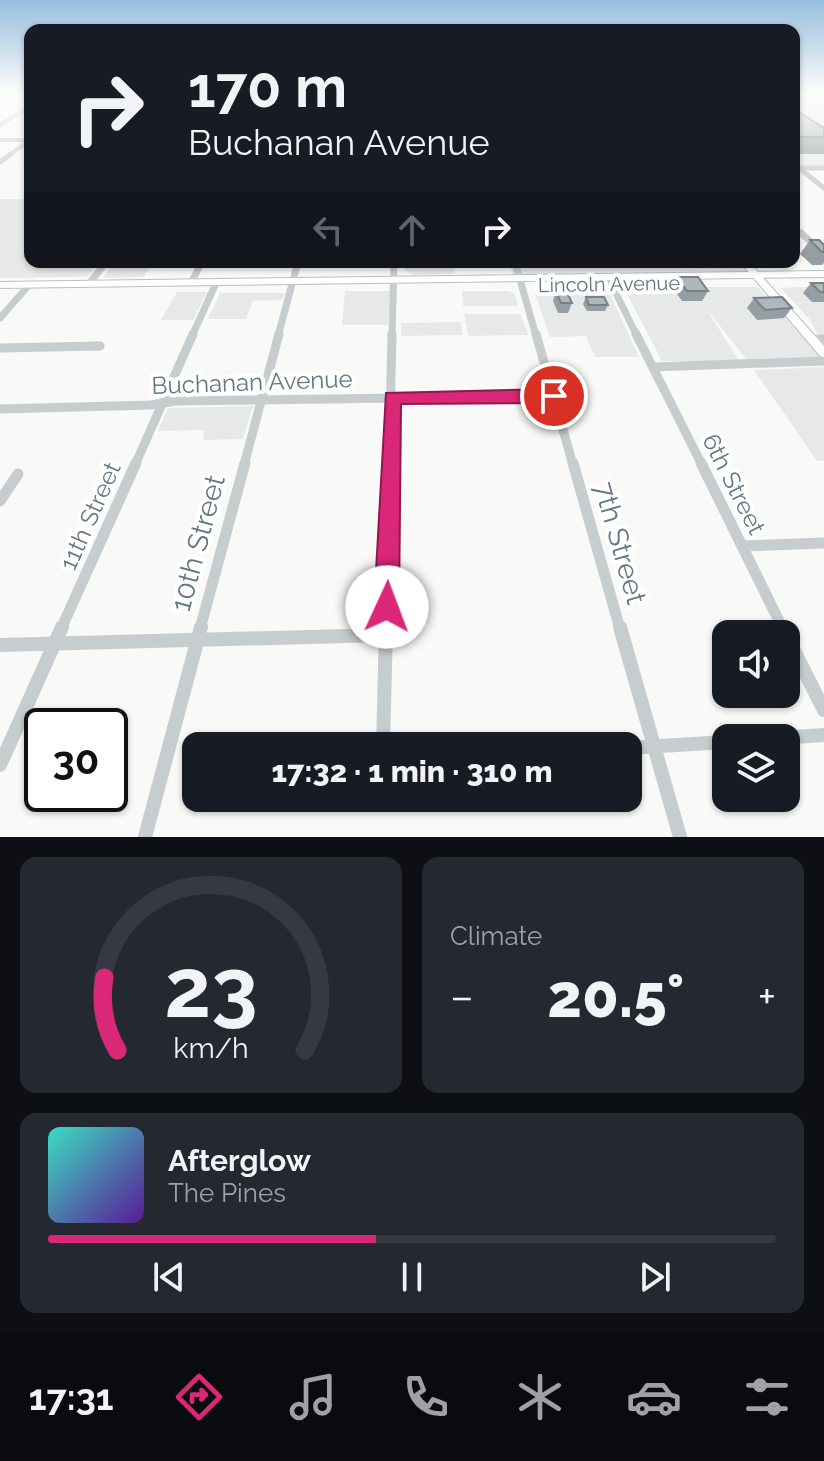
<!DOCTYPE html>
<meta charset="utf-8">
<style>
:root{--surface:#171b24;--page:#242831;--text:#f1f3f6;--muted:#9ea1a6;--line:#363941;--accent:#db2777}
body{margin:0;font-family:Raleway,sans-serif;background:var(--page);color:var(--text);height:100vh;display:flex;flex-direction:column;font-size:30px;white-space:nowrap}
*{box-sizing:border-box;margin:0}
p{font-size:26px;color:var(--muted)}
.icon{flex:none;width:44px;height:44px;fill:none;stroke:currentColor;stroke-width:2;stroke-linecap:round;stroke-linejoin:round}
.map{position:relative;height:837px;overflow:hidden}
.panel{display:flex;flex-direction:column;gap:20px;padding:20px;background:#0d0f14;flex:1}
.panel>*{flex:none}
.banner{position:absolute;left:24px;top:24px;width:776px;height:244px;border-radius:16px;box-shadow:0 2px 6px #0004;background:#171b24;color:var(--text);overflow:hidden}
.buttons{position:absolute;left:712px;top:620px;display:grid;gap:16px}
.buttons a{display:grid;place-items:center;width:88px;height:88px;border-radius:16px;background:var(--surface);box-shadow:0 2px 6px #0004;font-size:40px}
.speed{position:absolute;left:24px;top:708px;display:flex;gap:16px;font-size:40px;font-weight:700;text-align:center}
.speed>*{display:grid;place-content:center;width:104px;height:104px;border-radius:50%;background:var(--surface);box-shadow:0 2px 6px #0004;line-height:1}
.speed .limit{border:4px solid #111;border-radius:12px;background:#fff;color:#111}
.pin{position:absolute;display:grid;place-items:center;width:68px;height:68px;color:#fff;margin:-34px;border:4px solid #fff;border-radius:50%;box-shadow:0 2px 8px #0007}
.me{position:absolute;width:88px;margin:-44px;rotate:2deg;stroke-linejoin:round;filter:drop-shadow(0 0 6px #0008)}
.turn{display:flex;align-items:center;gap:28px;height:168px;padding:0 32px;font-size:36px}
.turn .icon{width:104px;height:104px;stroke-width:2.5}
.turn b{display:block;font-size:56px;line-height:68px}
.lanes{display:flex;align-items:center;height:76px;padding:0 32px;background:#0003;justify-content:center;gap:40px;direction:ltr}
.lanes .off{opacity:.35}
.big{font-size:60px;font-weight:800;line-height:1.1}
.panel .tile{flex:1;display:flex;flex-direction:column;justify-content:center;gap:12px;min-width:0;padding:0 28px;border-radius:16px;background:var(--page)}
.panel .dial{align-items:center;gap:0}
.dial svg{height:208px;overflow:visible;fill:none;stroke:var(--line);stroke-width:7;stroke-linecap:round;text-anchor:middle}
.dial text{fill:var(--text);stroke:none}
.song{display:flex;align-items:center;gap:24px}
.cover{width:96px;height:96px;border-radius:12px;background:linear-gradient(135deg,hsl(170 70% 55%),hsl(270 70% 35%))}
.played{height:8px;border-radius:4px;background:linear-gradient(90deg,var(--accent) 45%,var(--line) 45%)}
.keys{display:flex;justify-content:space-around;direction:ltr}
.heat{display:flex;justify-content:space-between;align-items:center;font-size:44px;direction:ltr}
.panel .tiles{flex:1;display:grid;gap:20px;grid-template-columns:1fr 1fr}
.tile:last-child{grid-column:span 2}
.trip{position:absolute;left:182px;top:732px;width:460px;height:80px;border-radius:16px;background:var(--surface);box-shadow:0 2px 6px #0004;font-weight:800;line-height:80px;text-align:center}
.menu{display:flex;height:128px;justify-content:space-around;align-items:center;background:#090b0e;color:var(--muted)}
.menu .icon{width:56px;height:56px}
.menu .current{color:var(--accent)}
.menu b{font-size:36px;color:var(--text)}
.map>svg:first-child{display:block}
</style>
<div class="map">
<svg width="824" height="837" viewBox="0 0 824 837">
<rect width="100%" height="100%" fill="#f9f9f7"/>
<g fill="#e7e9e8">
<rect x="794" y="93" width="30" height="74"/>
<path d="M0,199H30V262H99L87,277L0,278Z"/>
<path d="M115,262H152L144,277L103,278Z"/>
<path d="M404,262H453L455,274L414,275L405,270Z"/>
<path d="M509,262H741L748,270L741,273L513,276Z"/>
<path d="M824,286V335H818L810,320L781,288Z"/>
<path d="M672,287H758L820,357L746,359L706,308L739,361H662L626,292Z"/>
<path d="M539,290H608L639,357H595L586,336L550,337L535,294Z"/>
<path d="M345,291H390L388,325H342Z"/>
<path d="M462,291H508L515,294L518,306H463Z"/>
<path d="M177,292H207L193,320H161Z"/>
<path d="M220,293H285L282,300L253,301L246,319H208Z"/>
<path d="M464,314H520L529,335L468,336Z"/>
<path d="M461,322L462,335L401,336V323Z"/>
<path d="M824,367V461H817L754,370Z"/>
<path d="M253,406L243,439L203,440L204,430L158,431L168,408Z"/>
</g>
<g fill="none" stroke-linecap="round" stroke-linejoin="round">
<defs>
<path id="secondary" d="M740,262H749L824,346V357L820,356Z"/>
<path id="primary" d="M824,271V277L0,288V282Z"/>
</defs>
<use href="#secondary" stroke="#b6bec2" stroke-width="2"/>
<use href="#primary" stroke="#babfc2" stroke-width="2"/>
<g stroke="#c7cccf" stroke-width="4">
<path d="M0,125L29,107"/>
<path d="M0,140H30"/>
<path d="M8,156L30,140"/>
</g>
<g stroke="#c7cccf" stroke-width="5">
<path d="M0,162L11,154"/>
<path d="M795,168H824"/>
<path d="M799,168L824,188"/>
<path d="M794,227L803,235"/>
</g>
<g stroke="#c7cccf" stroke-width="7">
<path d="M801,233L824,254"/>
<path d="M515,262L536,336"/>
<path d="M608,277L637,336"/>
<path d="M191,283L202,262"/>
<path d="M89,284L106,262"/>
<path d="M0,318L29,285"/>
<path d="M192,336L216,283"/>
<path d="M278,336L298,262"/>
<path d="M392,336L394,262"/>
</g>
<g stroke="#c7cccf" stroke-width="9">
<path d="M536,334L573,465"/>
<path d="M636,334L702,465"/>
<path d="M812,339H824"/>
<path d="M0,348L100,346"/>
<path d="M653,367L824,361"/>
<path d="M0,409L151,405L176,401L554,396"/>
<path d="M135,465L193,334"/>
<path d="M244,465L279,334"/>
<path d="M389,465L392,334"/>
</g>
<g stroke="#c7cccf" stroke-width="11">
<path d="M573,463L620,629"/>
<path d="M701,463L783,629"/>
<path d="M0,501L18,474"/>
<path d="M743,546L824,543"/>
<path d="M61,629L136,463"/>
<path d="M200,629L245,463"/>
<path d="M386,629L389,463"/>
</g>
<g stroke="#c7cccf" stroke-width="14">
<path d="M620,627L680,837"/>
<path d="M782,627L824,710"/>
<path d="M0,645L386,635"/>
<path d="M778,738L824,735"/>
<path d="M383,746L386,627"/>
<path d="M628,748L726,742"/>
<path d="M0,765L62,627"/>
<path d="M145,837L201,627"/>
</g>
<use href="#secondary" fill="#fff" fill-rule="evenodd"/>
<use href="#primary" fill="#fff" fill-rule="evenodd"/>
</g>
<g fill="#959ea2">
<path d="M794,109L824,128V154H794Z"/>
<path d="M810,240L824,245V263L822,265H812L800,254Z"/>
<path d="M677,277L708,291L702,301H682L672,287Z"/>
<path d="M811,283H824V302H812L803,293Z"/>
<path d="M556,290L572,303L568,313H558L553,301Z"/>
<path d="M586,297L608,305L605,311H587L583,304Z"/>
<path d="M754,298L792,308L784,318L757,320L747,308Z"/>
</g>
<g fill="#adb8bc" stroke="#798184" stroke-width="2">
<path d="M794,109L824,128V137H794Z"/>
<path d="M810,240H819L824,245V252H822Z"/>
<path d="M677,277H698L708,291H687Z"/>
<path d="M811,283H824V292H820Z"/>
<path d="M556,290H566L572,303H561Z"/>
<path d="M586,297H604L608,305H589Z"/>
<path d="M782,297L792,308L765,310L754,298Z"/>
</g>
<linearGradient id="sky" x2="0" y2="1"><stop stop-color="#97bede"/><stop offset="0.44" stop-color="#fcfcfb"/><stop offset="1" stop-color="#fcfcfb" stop-opacity="0"/></linearGradient>
<rect width="824" height="210" fill="url(#sky)"/>
<path fill="#db2777" stroke="#8e194d" stroke-width="2" d="M554,389L563,396L554,403L401,404L399,607L395,615L387,619L378,615L374,607L386,393Z"/>
<g text-anchor="middle" dominant-baseline="central" stroke-width="8" stroke-linejoin="round" paint-order="stroke">
<g font-size="20" fill="#627884" stroke="#fff">
<text transform="translate(609 284) rotate(-1)">Lincoln Avenue</text>
</g>
<g font-size="24" fill="#627884" stroke="#fff">
<text transform="translate(252 382) rotate(-2)">Buchanan Avenue</text>
<text transform="translate(734 484) rotate(63)">6th Street</text>
<text transform="translate(90 516) rotate(-66)">11th Street</text>
</g>
<g font-size="28" fill="#627884" stroke="#fff">
<text transform="translate(198 543) rotate(-75)">10th Street</text>
<text transform="translate(620 543) rotate(74)">7th Street</text>
</g>
</g>
</svg>
<div class="buttons">
<a><svg class="icon" aria-label="sound" viewBox="0 0 24 24"><path d="M4 9h4l5-4v14l-5-4H4zM17 9q2 3 0 6"/></svg></a>
<a><svg class="icon" aria-label="layers" viewBox="0 0 24 24"><path d="M12 4l9 5-9 5-9-5zM3 14l9 5 9-5"/></svg></a>
</div>
<div class="speed"><div class="limit">30</div></div>
<div class="pin" style="left:554px;top:396px;background:#d93025"><svg class="icon" aria-label="arrive" viewBox="0 0 24 24"><path d="M6 21V4h12l-3 4 3 4H6"/></svg></div>
<svg class="me" style="left:387px;top:607px" viewBox="-20 -20 40 40"><circle r="19" fill="#fff"/><path d="M0-13L10 11 0 6-10 11z" fill="#db2777"/></svg>
<div class="trip">17:32 · 1 min · 310 m</div>
<div class="banner">
<div class="turn"><svg class="icon" aria-label="right" viewBox="0 0 24 24"><path d="M7 20v-9h11M14 6l5 5-5 5"/></svg><div><b>170 m</b>Buchanan Avenue</div></div>
<div class="lanes"><svg class="icon off" aria-label="left" viewBox="0 0 24 24"><path d="M17 20v-9H6M10 6l-5 5 5 5"/></svg><svg class="icon off" aria-label="ahead" viewBox="0 0 24 24"><path d="M12 20V5M6 11l6-6 6 6"/></svg><svg class="icon" aria-label="right" viewBox="0 0 24 24"><path d="M7 20v-9h11M14 6l5 5-5 5"/></svg></div>
</div>
</div>
<section class="panel">
<div class="tiles">
<div class="tile dial"><svg viewBox="0 0 100 80">
<path d="M14 69A42 42 0 1 1 86 69"/>
<path d="M14 69A42 42 0 0 1 9 41" stroke="#db2777"/>
<text x="50" y="56" font-size="32" font-weight="700">23</text>
<text x="50" y="72" font-size="11">km/h</text>
</svg></div>
<div class="tile"><p>Climate</p>
<div class="heat"><a>−</a><b class="big">20.5°</b><a>+</a></div>
</div>
<div class="tile">
<div class="song"><i class="cover"></i><div><b>Afterglow</b><p>The Pines</p></div></div>
<div class="played"></div>
<div class="keys"><svg class="icon" aria-label="previous" viewBox="0 0 24 24"><path d="M18 5L8 12l10 7zM5 5v14"/></svg><svg class="icon" aria-label="pause" viewBox="0 0 24 24"><path d="M8 5v14M16 5v14"/></svg><svg class="icon" aria-label="next" viewBox="0 0 24 24"><path d="M6 5l10 7-10 7zM19 5v14"/></svg></div>
</div>
</div>
</section>
<nav class="menu">
<b>17:31</b>
<svg class="icon current" aria-label="directions" viewBox="0 0 24 24"><path d="M12 3l9 9-9 9-9-9zM9 14v-3h6M13 9l2 2-2 2"/></svg>
<svg class="icon" aria-label="music" viewBox="0 0 24 24"><path d="M9 18V5l10-2v13"/><circle cx="6" cy="18" r="3"/><circle cx="16" cy="16" r="3"/></svg>
<svg class="icon" aria-label="phone" viewBox="0 0 24 24"><path d="M5 4h4l2 5-3 2q2 4 5 5l2-3 5 2v4C11 20 4 13 5 4z"/></svg>
<svg class="icon" aria-label="climate" viewBox="0 0 24 24"><path d="M12 3v18M4 7l16 10M4 17L20 7"/></svg>
<svg class="icon" aria-label="car" viewBox="0 0 24 24"><path d="M5 17H2v-5l4-1 3-4h7l3 4 3 1v5h-3M9 17h6M6 11h13"/><circle cx="7" cy="17" r="2"/><circle cx="17" cy="17" r="2"/></svg>
<svg class="icon" aria-label="filters" viewBox="0 0 24 24"><path d="M4 7h16M4 17h16"/><circle cx="9" cy="7" r="2"/><circle cx="15" cy="17" r="2"/></svg>
</nav>
